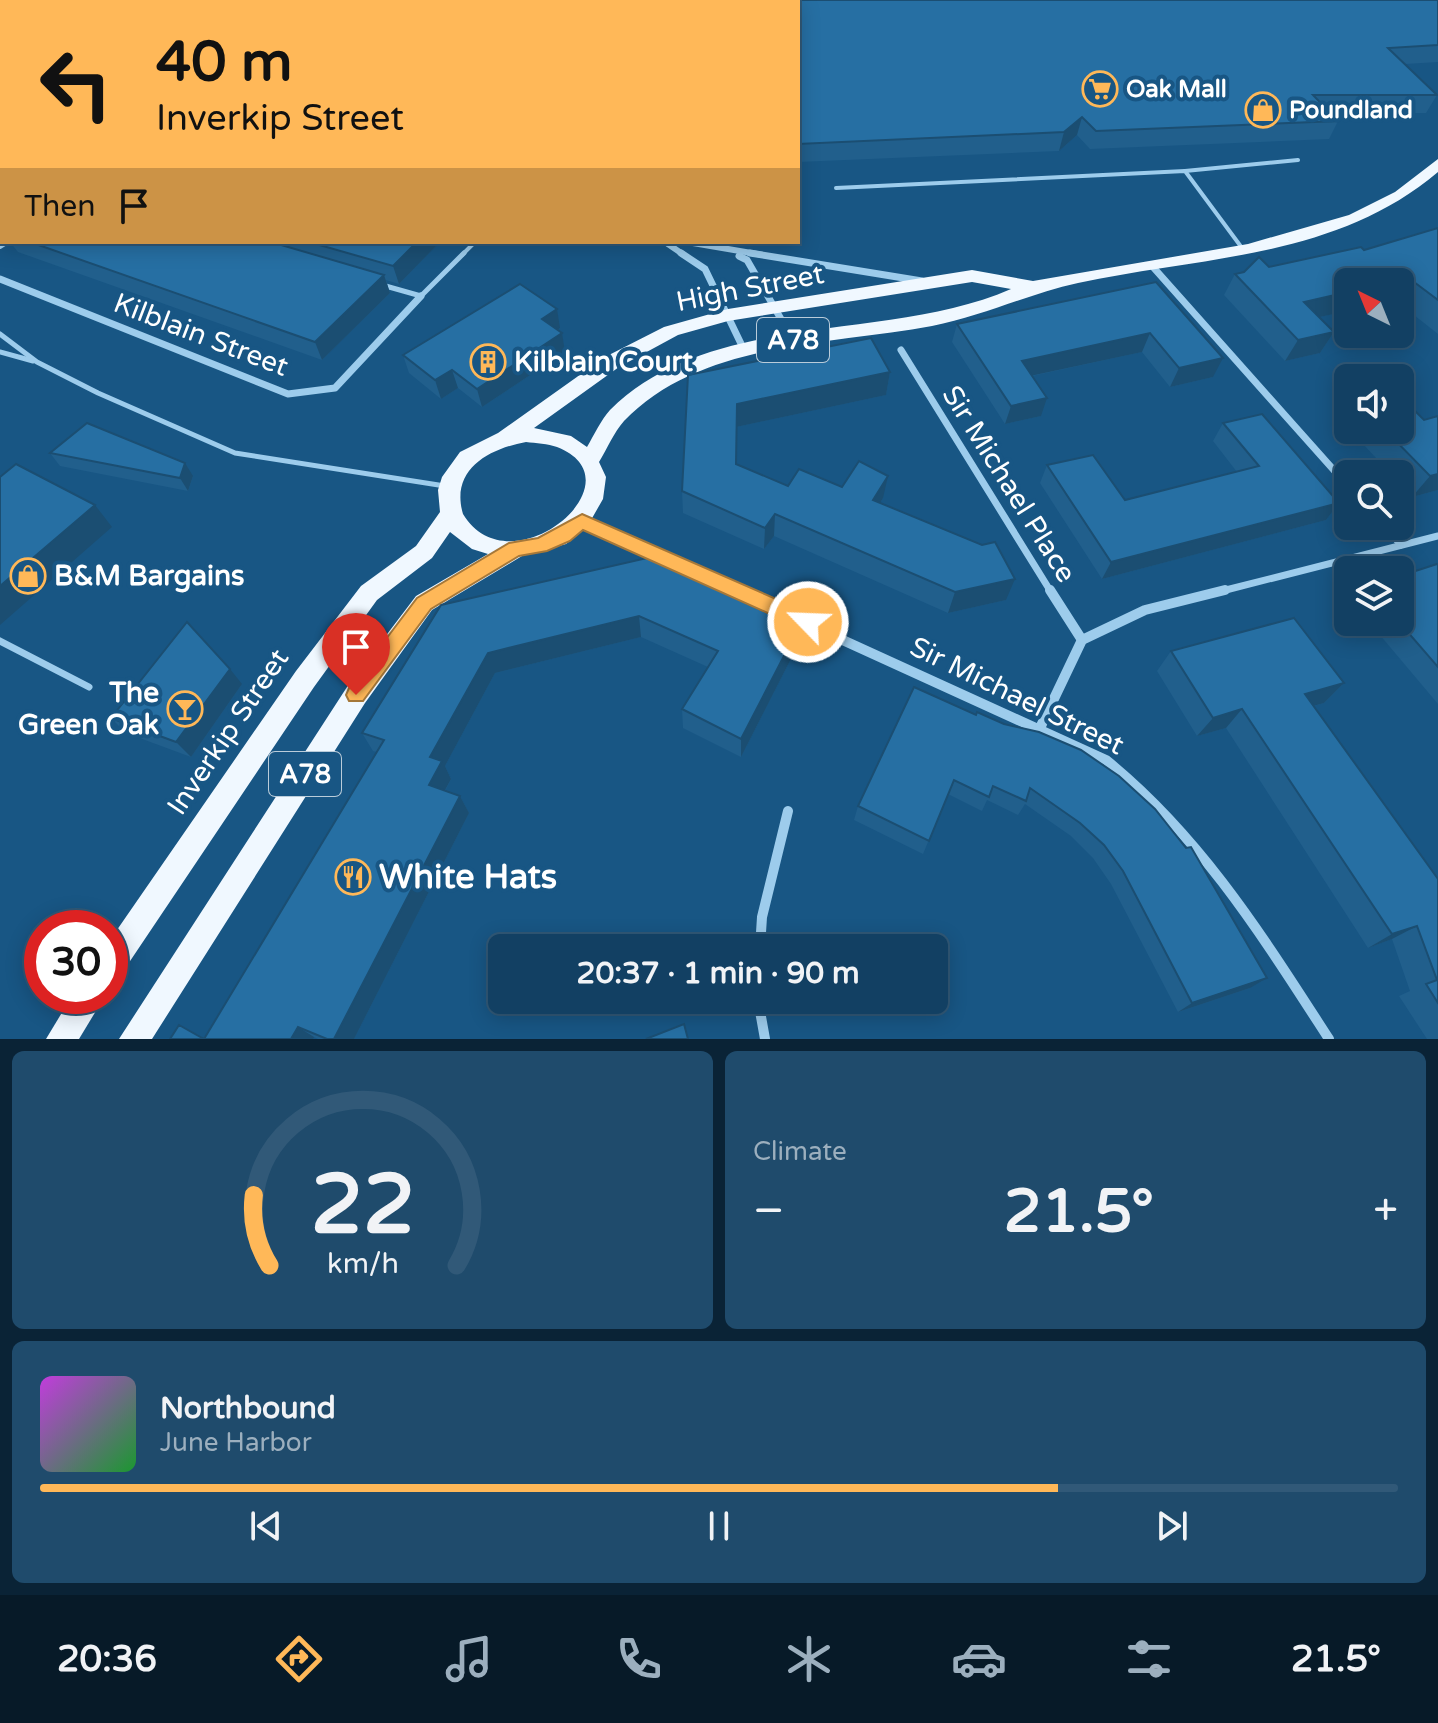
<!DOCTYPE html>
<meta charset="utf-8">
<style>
:root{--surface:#124063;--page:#1f4b6c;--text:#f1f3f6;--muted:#9cafbe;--line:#315978;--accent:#ffb858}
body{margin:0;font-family:"Varela Round",sans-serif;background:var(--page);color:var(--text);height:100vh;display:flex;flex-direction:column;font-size:30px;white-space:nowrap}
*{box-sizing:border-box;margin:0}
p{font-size:26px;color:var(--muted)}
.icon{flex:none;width:44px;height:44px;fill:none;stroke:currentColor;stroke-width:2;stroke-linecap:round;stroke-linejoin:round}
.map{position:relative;height:1039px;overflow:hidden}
.panel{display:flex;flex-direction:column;gap:12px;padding:12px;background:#0a2336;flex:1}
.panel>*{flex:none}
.guide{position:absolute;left:0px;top:0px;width:800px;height:244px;box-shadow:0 4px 20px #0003,0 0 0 2px var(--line);background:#ffb858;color:#111;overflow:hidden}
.needle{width:52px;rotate:317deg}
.controls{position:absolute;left:1334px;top:268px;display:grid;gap:16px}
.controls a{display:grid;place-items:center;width:80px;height:80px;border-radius:12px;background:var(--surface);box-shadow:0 4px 20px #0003,0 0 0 2px var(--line);font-size:40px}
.speed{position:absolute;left:24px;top:910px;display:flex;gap:16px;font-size:40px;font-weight:700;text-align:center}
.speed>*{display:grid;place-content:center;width:104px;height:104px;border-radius:50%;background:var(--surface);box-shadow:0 4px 20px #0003,0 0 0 2px var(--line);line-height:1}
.speed .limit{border:12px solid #d22;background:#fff;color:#111}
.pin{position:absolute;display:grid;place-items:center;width:68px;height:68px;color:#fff;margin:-82px -34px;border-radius:50% 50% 50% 0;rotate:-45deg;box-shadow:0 0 8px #0007}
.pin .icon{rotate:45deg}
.me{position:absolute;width:88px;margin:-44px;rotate:294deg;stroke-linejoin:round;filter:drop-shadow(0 0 6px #0008)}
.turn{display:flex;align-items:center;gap:28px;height:168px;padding:0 24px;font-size:36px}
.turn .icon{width:104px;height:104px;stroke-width:2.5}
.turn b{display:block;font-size:56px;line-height:68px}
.then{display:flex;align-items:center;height:76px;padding:0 24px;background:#0003;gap:16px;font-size:30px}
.big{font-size:60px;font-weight:700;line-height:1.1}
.panel .tile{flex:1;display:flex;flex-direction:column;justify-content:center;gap:12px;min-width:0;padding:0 28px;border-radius:12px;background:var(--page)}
.panel .dial{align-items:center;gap:0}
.dial svg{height:208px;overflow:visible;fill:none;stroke:var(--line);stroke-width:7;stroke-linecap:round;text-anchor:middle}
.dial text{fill:var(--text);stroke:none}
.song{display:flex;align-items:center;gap:24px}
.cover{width:96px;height:96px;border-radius:12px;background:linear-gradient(135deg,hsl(290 70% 55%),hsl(130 70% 35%))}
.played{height:8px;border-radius:4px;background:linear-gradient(90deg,var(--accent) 75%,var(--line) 75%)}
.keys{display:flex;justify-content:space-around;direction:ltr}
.heat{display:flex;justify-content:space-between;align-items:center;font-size:44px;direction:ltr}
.panel .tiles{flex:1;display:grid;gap:12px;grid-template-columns:1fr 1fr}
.tile:last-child{grid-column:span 2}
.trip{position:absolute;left:488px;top:934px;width:460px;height:80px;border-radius:12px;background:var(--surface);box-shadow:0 4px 20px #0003,0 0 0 2px var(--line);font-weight:700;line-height:80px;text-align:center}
.tab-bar{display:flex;height:128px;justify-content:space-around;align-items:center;background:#071a28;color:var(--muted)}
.tab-bar .icon{width:56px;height:56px}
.tab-bar .current{color:var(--accent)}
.tab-bar b{font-size:36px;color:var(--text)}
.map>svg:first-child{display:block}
</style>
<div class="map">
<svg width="1438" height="1039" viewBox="0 0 1438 1039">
<rect width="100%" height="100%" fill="#185684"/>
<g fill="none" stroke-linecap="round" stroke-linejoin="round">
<g stroke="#9dccec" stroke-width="4">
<path d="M1185,171L1298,160"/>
<path d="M836,188L1185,171L1242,248"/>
<path d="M0,247L8,242"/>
<path d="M462,255L475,242"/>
</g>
<g stroke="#9dccec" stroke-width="5">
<path d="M382,285L421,296L464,253"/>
<path d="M0,334L37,362L98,393L235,453L445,486"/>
<path d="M0,352L33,361"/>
</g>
<path stroke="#9dccec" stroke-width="7" d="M0,641L89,687"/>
<g stroke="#9dccec" stroke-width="6">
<path d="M15,2L19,0"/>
<path d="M665,242L684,255"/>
<path d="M687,242L763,255"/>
</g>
<g stroke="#9dccec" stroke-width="7">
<path d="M681,253L705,269L745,352"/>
<path d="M750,253L922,281"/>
<path d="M739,256L747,260L793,340"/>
<path d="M1153,267L1348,486"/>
<path d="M0,279L288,394L335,388L421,296"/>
<path d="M901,350L1051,592"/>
<path d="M582,521L737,592"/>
<path d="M1384,526L1401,545"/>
<path d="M1218,592L1438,536"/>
</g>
<g stroke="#9dccec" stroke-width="10">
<path d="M733,590L1106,760C1201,837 1263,937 1329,1039"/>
<path d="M1050,590L1082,640"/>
<path d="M1040,728L1082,640L1145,610L1225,590"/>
<path d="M760,948L762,917L788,811"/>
<path d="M758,1000L765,1039"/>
</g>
<g fill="#f0f8ff" fill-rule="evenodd">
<path d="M1438,159V172C1335,259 1203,256 1078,283C1028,294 983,316 932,326C831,345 701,341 624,421C614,432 607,449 599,462L606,477L603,499L587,527L566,544L522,556L432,610L365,703L152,1039H119L347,687L416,596L488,554L472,549L450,532L432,558L377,600L314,687L120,976L110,981V940L296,671L361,586L416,546L440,512L438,490L442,477L460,452L498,433L605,357L664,327L728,309L972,270L1033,281L1248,244L1349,215L1395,192ZM972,282L1011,289C888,343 711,309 610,410C601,420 594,435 587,447L571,436L534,428L619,367L678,335L728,321ZM526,442C536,443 548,444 557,447C644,481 510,592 463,514C450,470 488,449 526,442Z"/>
<path d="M72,996H105L79,1039H46Z"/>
</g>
</g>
<g fill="#215f8c">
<path d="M95,0H692L690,2H102Z"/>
<path d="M727,0H1438V62L1405,64L1437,95L1426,113H1331L1338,121L1329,139L1090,149L1077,135L1059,151L798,162V2H727Z"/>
<path d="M1438,228V334L1400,304V282H1348V311L1319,317L1334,332L1320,353L1285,361L1224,295L1235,274L1364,250Z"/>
<path d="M10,242H440L399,284L386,280L390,293L322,360L18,252Z"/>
<path d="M1156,282L1213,377L1170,387L1142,352L1032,376L1041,416L1005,424L952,342L957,324Z"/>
<path d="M560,328L557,330L565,352L482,407L458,388L441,399L409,373L403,355Z"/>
<path d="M890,372L886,395L736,427V464L788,486L842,487L883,498L880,503L1006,600L948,613L774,536L764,549L683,513L682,491L688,375Z"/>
<path d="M1348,395V428L1335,414Z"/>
<path d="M1438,416V490L1412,497L1400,484V474H1391L1350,430H1400L1424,420Z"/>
<path d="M1223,423L1339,503L1326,520L1102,579L1040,483L1047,465L1125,500L1237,472L1213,441Z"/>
<path d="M50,453L193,476L188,491L60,466Z"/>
<path d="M647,558L797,647L741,757L683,728L682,709L708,667L641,637L495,673L445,766L451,779L445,791L460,796L469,813L354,1039H318L314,1037L204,1038L377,752L373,751L362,733Z"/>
<path d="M1438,565V704L1369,622H1400Z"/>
<path d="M1171,651L1344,683L1324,703L1314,706L1438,879V1039H1427L1399,996L1410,991L1392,939L1368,948L1226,728L1197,736L1157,671Z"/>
<path d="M242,684L191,757L126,733L111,718Z"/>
<path d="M975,715L1250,988L1178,1012L1111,884L1093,858L1071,836L1025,804L1018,815L987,800L982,811L948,794L923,854L854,820L858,806Z"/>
</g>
<g fill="#1b4e72">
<path d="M676,0H692L690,2H674Z"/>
<path d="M1082,117L1077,135L1059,151L1064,132Z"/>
<path d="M0,227L2,230V240L0,241Z"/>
<path d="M417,242H440L399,284L393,266Z"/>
<path d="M384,275L390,293L322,360L315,342Z"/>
<path d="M1410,279L1400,293V282H1395Z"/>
<path d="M1348,292V311L1291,323L1304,302Z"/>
<path d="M557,309L560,328L546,338L542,319Z"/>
<path d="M1334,332L1320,353L1285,361L1298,340Z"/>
<path d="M562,333L565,352L482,407L477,389Z"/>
<path d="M1150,333L1142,352L1016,379L1022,361Z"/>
<path d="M1223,358L1213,377L1170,387L1179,368Z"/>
<path d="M452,370L458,388L441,399L435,380Z"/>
<path d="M890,372L886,395L736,427L737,404Z"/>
<path d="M1047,398L1041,416L1005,424L1011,406Z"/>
<path d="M185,463L193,476L188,491L180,478Z"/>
<path d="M1438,474V490L1412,497L1430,476Z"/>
<path d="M888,476L883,498L869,522L873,500Z"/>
<path d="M1339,503L1326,520L1102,579L1111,562Z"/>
<path d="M95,505L112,527L0,625V586Z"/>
<path d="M775,514L774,536L764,549L765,528Z"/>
<path d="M1015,579L1006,600L948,613L955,592Z"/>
<path d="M639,616L641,637L495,673L445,766L451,779L438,803L429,785L430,757L488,653Z"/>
<path d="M799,627L797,647L741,757V739Z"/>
<path d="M230,669L242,684L191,757L176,742Z"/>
<path d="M1344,683L1324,703L1287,713L1305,694Z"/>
<path d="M1242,709L1226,728L1197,736L1213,718Z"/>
<path d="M460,796L469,813L354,1039H334Z"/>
<path d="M1417,926L1392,939L1368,948L1392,934Z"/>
<path d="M1267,978L1250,988L1178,1012L1192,1003Z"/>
<path d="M298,1027L314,1037L313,1039H291Z"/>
</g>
<g fill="#266fa3" stroke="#1b4e72" stroke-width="2">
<path d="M144,0H676L674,2H141Z"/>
<path d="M728,0H1438V45L1388,48L1437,95H1313L1338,121L1096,131L1082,117L1064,132L798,144V2H729Z"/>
<path d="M0,76L2,77V227H0Z"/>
<path d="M1438,228V300L1410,279L1395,282H1348V292L1304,302L1334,332L1298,340L1235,274L1244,272L1259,257L1269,267L1361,247L1364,250Z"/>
<path d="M30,242H271L384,275L315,342Z"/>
<path d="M309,242H417L393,266Z"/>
<path d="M1156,282L1223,358L1179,368L1150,333L1022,361L1047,398L1011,406L957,324Z"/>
<path d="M520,284L557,309L542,319L562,333L477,389L452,370L435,380L403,355Z"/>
<path d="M871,338L890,372L737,404L736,464L788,486L799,469L842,487L859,461L888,476L873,500L982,545L995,542L1015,579L955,592L775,514L765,528L682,491L688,375Z"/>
<path d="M1400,396L1424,420L1438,416V474L1430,476L1385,430H1400Z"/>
<path d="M1262,414L1339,503L1111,562L1047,465L1093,455L1125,500L1259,466L1223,423Z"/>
<path d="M87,423L185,463L180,478L50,453Z"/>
<path d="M16,464L95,505L0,586V477Z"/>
<path d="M647,558L799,627L741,739L682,709L718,651L639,616L488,653L430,757L442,761L429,785L460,796L334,1039H327L298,1027L291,1039H170L179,1025L204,1039L384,740L362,733L441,605Z"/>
<path d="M1437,564L1438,565V667L1399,622H1400V576Z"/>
<path d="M1294,618L1344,683L1305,694L1438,879V1003L1426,984L1437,980L1417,926L1392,934L1242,709L1213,718L1171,651Z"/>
<path d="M187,622L230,669L176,742L111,718Z"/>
<path d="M914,687L976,715L977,712L1004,724L1039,732L1081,750L1119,776L1155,809L1186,848L1191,847L1267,978L1192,1003L1123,871L1104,845L1080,823L1030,788L1026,801L993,786L989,797L954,780L929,841L858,806Z"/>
<path d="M684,1024L688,1039H646Z"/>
</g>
<path fill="#ffb858" stroke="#a67839" stroke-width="2" d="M582,514L815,616L818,622L808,630L801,628L583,530L570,541L547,551L519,556L431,609L363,701H349L346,695L349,688L417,598L509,543L538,538Z"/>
<defs>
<symbol id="supermarket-ring" viewBox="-11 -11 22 22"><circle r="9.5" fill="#185684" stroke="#ffb858" stroke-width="1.5"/><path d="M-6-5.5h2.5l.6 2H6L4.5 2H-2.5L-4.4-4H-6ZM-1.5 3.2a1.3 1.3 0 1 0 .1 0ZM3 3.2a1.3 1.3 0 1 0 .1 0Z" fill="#ffb858"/></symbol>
<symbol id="shop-ring" viewBox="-11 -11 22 22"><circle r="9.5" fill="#185684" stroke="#ffb858" stroke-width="1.5"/><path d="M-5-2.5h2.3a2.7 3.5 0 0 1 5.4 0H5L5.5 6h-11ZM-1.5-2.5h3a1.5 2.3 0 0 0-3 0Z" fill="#ffb858"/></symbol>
<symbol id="building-ring" viewBox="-11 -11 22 22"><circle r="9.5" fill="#185684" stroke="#ffb858" stroke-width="1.5"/><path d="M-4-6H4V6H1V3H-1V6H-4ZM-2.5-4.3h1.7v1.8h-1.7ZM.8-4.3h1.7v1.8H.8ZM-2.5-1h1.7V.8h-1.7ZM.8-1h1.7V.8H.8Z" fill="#ffb858"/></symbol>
<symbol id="bar-ring" viewBox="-11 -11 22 22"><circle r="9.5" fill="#185684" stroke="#ffb858" stroke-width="1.5"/><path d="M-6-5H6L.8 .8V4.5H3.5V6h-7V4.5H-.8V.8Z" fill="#ffb858"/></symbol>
<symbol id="restaurant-ring" viewBox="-11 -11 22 22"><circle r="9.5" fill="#185684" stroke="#ffb858" stroke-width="1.5"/><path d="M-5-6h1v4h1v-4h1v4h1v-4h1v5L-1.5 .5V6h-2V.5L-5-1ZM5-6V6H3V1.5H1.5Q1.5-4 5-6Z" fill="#ffb858"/></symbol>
</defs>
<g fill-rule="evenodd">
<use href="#supermarket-ring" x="1080" y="69" width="40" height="40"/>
<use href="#shop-ring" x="1243" y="90" width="40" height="40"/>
<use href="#building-ring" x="468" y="342" width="40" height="40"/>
<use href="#shop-ring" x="8" y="556" width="40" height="40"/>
<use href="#bar-ring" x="165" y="689" width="40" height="40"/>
<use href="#restaurant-ring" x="333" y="857" width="40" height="40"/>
</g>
<g text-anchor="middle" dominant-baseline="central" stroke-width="8" stroke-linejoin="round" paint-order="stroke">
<g font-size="24" font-weight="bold" fill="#fff" stroke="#185684" text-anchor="start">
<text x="1126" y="89">Oak Mall</text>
<text x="1289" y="110">Poundland</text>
</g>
<g fill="#185684" stroke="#baccda" stroke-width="2">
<rect x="757" y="318" width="72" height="44" rx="6"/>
<rect x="269" y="752" width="72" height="44" rx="6"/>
</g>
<g font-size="26" font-weight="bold" fill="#fff">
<text x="793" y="340">A78</text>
<text x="305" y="774">A78</text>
</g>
<g font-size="28" fill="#fff" stroke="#185684">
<text transform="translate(750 288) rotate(-11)">High Street</text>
<text transform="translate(201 335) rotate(21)">Kilblain Street</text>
<text transform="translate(1009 484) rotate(58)">Sir Michael Place</text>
<text transform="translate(1017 696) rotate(26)">Sir Michael Street</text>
<text transform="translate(228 732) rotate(-56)">Inverkip Street</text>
</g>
<g font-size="28" font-weight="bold" fill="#fff" stroke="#185684" text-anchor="start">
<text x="514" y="362">Kilblain Court</text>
<text x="54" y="576">B&amp;M Bargains</text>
<text x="159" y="693" text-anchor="end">The<tspan x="159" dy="32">Green Oak</tspan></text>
</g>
<g font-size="34" font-weight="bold" fill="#fff" stroke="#185684" text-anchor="start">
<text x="379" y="877">White Hats</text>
</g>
</g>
</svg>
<div class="controls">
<a><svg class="needle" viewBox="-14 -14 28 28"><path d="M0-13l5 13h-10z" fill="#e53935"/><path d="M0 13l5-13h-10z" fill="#9cafbe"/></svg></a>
<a><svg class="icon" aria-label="sound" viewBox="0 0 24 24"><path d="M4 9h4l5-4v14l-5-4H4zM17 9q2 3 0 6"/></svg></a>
<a><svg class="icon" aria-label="search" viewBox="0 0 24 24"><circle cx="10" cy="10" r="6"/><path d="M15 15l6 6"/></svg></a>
<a><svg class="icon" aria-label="layers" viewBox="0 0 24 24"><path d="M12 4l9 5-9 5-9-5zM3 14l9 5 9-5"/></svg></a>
</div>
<div class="speed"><div class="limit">30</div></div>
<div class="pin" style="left:356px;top:695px;background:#d93025"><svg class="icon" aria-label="arrive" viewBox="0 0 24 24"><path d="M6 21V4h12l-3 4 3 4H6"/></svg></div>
<svg class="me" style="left:808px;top:622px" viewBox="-20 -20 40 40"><circle r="17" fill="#ffb858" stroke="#fff" stroke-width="3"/><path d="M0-11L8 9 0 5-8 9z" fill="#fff"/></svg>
<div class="trip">20:37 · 1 min · 90 m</div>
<div class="guide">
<div class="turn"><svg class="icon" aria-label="left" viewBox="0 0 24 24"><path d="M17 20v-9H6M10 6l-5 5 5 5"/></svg><div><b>40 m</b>Inverkip Street</div></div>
<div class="then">Then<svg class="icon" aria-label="arrive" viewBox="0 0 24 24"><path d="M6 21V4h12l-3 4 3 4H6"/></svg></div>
</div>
</div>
<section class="panel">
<div class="tiles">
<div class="tile dial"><svg viewBox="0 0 100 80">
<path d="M14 69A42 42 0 1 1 86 69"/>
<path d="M14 69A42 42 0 0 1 8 42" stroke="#ffb858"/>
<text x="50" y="56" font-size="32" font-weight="700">22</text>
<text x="50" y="72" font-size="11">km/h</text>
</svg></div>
<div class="tile"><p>Climate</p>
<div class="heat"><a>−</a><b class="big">21.5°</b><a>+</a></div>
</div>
<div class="tile">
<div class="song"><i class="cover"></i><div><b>Northbound</b><p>June Harbor</p></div></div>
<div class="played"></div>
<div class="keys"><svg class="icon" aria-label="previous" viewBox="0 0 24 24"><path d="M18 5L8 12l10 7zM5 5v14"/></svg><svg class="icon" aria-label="pause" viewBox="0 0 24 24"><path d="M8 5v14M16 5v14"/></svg><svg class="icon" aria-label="next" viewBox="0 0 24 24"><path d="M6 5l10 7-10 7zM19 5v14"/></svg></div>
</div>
</div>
</section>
<nav class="tab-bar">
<b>20:36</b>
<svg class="icon current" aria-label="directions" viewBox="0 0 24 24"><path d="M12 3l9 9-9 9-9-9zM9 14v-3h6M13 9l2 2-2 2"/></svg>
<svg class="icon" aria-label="music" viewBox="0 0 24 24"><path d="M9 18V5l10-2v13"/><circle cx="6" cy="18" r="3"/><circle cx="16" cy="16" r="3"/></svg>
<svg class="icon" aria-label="phone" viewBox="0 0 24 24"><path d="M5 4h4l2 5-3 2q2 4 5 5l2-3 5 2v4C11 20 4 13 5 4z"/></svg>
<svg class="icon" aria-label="climate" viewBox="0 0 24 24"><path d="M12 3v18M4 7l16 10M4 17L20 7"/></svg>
<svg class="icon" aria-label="car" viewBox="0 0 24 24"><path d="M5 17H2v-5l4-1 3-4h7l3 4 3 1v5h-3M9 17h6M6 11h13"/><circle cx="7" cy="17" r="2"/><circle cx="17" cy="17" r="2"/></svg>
<svg class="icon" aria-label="filters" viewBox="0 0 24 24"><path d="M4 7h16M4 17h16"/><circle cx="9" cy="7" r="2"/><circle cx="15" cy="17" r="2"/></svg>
<b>21.5°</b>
</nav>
